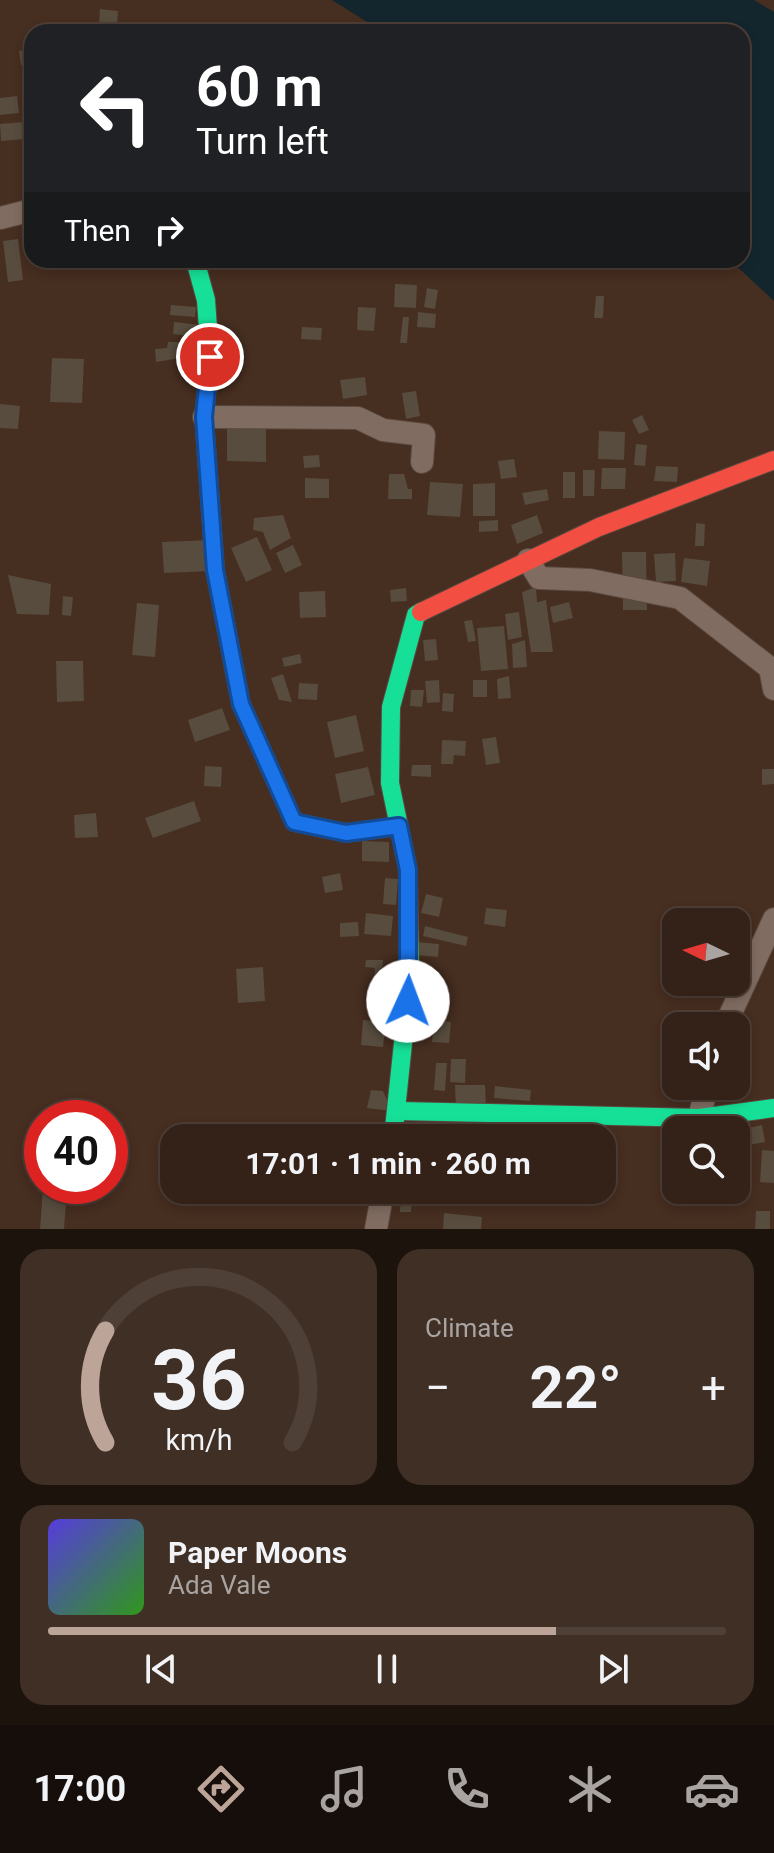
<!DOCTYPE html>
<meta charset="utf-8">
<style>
:root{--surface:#342218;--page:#3f2f25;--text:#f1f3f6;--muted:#a9a4a2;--line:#4e3f37;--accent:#bca498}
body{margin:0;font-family:Roboto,sans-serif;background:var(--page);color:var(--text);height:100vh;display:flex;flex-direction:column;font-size:30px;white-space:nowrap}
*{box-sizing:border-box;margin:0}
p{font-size:26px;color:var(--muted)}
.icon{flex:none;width:44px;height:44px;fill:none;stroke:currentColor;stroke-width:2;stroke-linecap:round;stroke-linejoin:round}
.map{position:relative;height:1229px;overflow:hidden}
.sheet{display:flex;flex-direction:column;gap:20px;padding:20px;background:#1d130d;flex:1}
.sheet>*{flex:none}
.guide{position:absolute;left:24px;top:24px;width:726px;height:244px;border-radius:24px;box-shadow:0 4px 12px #0003,0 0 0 2px var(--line);background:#202124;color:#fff;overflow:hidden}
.needle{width:52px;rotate:275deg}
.fabs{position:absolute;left:662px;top:908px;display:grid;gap:16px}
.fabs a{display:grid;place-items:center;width:88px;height:88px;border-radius:16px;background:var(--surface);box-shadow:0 4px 12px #0003,0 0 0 2px var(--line);font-size:40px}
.speed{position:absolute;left:24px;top:1100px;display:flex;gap:16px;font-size:40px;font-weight:700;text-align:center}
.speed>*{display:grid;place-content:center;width:104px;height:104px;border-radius:50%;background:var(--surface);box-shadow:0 4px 12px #0003,0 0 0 2px var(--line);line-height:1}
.speed .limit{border:12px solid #d22;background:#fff;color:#111}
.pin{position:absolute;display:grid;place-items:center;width:68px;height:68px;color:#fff;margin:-34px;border:4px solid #fff;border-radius:50%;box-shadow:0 2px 8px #0007}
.me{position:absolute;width:88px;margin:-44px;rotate:2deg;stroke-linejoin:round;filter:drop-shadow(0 0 6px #0008)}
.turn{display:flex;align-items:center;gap:28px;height:168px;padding:0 40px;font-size:36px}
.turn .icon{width:104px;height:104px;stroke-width:2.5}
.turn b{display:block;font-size:56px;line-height:68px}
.then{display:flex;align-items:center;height:76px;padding:0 40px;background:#0003;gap:16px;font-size:30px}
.big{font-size:60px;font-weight:700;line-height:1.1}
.sheet .tile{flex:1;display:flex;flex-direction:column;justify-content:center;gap:12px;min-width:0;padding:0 28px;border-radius:24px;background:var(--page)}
.sheet .dial{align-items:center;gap:0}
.dial svg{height:208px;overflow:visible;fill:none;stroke:var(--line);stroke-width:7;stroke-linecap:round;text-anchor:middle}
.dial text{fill:var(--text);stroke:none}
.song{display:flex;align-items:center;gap:24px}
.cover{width:96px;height:96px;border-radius:12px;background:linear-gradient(135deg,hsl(250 70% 55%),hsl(110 70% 35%))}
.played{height:8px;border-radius:4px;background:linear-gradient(90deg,var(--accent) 75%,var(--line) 75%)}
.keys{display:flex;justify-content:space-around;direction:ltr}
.heat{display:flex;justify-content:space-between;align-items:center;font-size:44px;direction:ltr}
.sheet .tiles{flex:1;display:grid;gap:20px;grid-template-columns:1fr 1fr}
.tile:last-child{grid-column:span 2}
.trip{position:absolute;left:160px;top:1124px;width:456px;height:80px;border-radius:24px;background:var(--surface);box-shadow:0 4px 12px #0003,0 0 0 2px var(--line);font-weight:700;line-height:80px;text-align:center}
.dock{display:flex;height:128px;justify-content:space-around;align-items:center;background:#150e0a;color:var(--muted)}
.dock .icon{width:56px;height:56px}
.dock .selected{color:var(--accent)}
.dock b{font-size:36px;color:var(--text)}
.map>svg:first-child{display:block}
</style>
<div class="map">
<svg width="774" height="1229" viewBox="0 0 774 1229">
<rect width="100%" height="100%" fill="#462e20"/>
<path fill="#14262d" d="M332,0H754L774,12V301L730,260H742V32H383Z"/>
<g fill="#574c3d">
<path d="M100,9L118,11L117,25L99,23Z"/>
<rect x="53" y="26" width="30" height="6"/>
<path d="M32,49V63L21,65L19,51Z"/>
<path d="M17,96L19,113L0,115V98Z"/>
<path d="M24,122L25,139L1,141L0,124Z"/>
<path d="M18,239L23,280L8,282L3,241Z"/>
<path d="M395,284L417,285L416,308L394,307Z"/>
<path d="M427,288L438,290L435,309L424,307Z"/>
<path d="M596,296H604L603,318H594Z"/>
<path d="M171,305L196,307L195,317L170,315Z"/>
<path d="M358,307L376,308L374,331L357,330Z"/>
<path d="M418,312L436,314L435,328L417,327Z"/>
<path d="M403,317H409L407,343H400Z"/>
<path d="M174,322L201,325L200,337L173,334Z"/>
<path d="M302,327L322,328L321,340L301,339Z"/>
<path d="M168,342H192V356L156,362L155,349L167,348Z"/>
<path d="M52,358L84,359L82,403L50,402Z"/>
<path d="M365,377L367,395L343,399L340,380Z"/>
<path d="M416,391L420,416L406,419L402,393Z"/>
<path d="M0,404L20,406L18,429L0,428Z"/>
<path d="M642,415L649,430L639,434L632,420Z"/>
<path d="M227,421H266V462L227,461Z"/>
<path d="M599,431L625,432L624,460L598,459Z"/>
<path d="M636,444L647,445L645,466L634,465Z"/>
<path d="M319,455L320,467L304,468L303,456Z"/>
<path d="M514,459L517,477L501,479L498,461Z"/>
<path d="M656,466L678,467L677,482L654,481Z"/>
<path d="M602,468H626L625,489H601Z"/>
<path d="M583,470H595L594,496H583Z"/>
<rect x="563" y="472" width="12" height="26"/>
<path d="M389,474H404L408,489H412V499H388Z"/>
<path d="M305,478L329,479V498H305Z"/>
<path d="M430,482L463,484L460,517L427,515Z"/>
<path d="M495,483V516H473V484Z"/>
<path d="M547,489L549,500L525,505L522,493Z"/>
<path d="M283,515L291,538L270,550L263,532L253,530L254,518Z"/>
<path d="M537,515L543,533L517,544L511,525Z"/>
<path d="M498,520V531L479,532V521Z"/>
<path d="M696,523L705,524L704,546H695Z"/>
<path d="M257,537L272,570L246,582L231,548Z"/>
<path d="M211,540L212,571L164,573L162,542Z"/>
<path d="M293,545L302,565L285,573L276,553Z"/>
<path d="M622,552H646L647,610H623Z"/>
<path d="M675,553L676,581L656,582L654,554Z"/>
<path d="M684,558L710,561L707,586L681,582Z"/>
<path d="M8,575L51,584L49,615L17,614Z"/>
<path d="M536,587L537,602L546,600L553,652H531L522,592Z"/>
<path d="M406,588L407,601L391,602L390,590Z"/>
<path d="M325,591L326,617L300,618L299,592Z"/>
<path d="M63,596L73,597L71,616L62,615Z"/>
<path d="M569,602L573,618L553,623L550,607Z"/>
<path d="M137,603L159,605L155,657L132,655Z"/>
<path d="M519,612L522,637L508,640L505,614Z"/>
<path d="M472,620L476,641L468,642L464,621Z"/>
<path d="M504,626L508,669L481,671L477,628Z"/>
<path d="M436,639L438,660L425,661L423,640Z"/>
<path d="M525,640L527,667L513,668L512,644Z"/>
<path d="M300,654L302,663L284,667L282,658Z"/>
<path d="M56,661H83L84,701L57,702Z"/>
<path d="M283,674L292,702L279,700L271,678Z"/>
<path d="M509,676L511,698L498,699L497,679Z"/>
<path d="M439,680L440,702L427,703L425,681Z"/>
<rect x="473" y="680" width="14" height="17"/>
<path d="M299,683L318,684L317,700L298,699Z"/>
<path d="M411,690H424L422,707L410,706Z"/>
<path d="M443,693L454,694L453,712L442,711Z"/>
<path d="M222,708L230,730L195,742L188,720Z"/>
<path d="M356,715L364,751L335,758L327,722Z"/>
<path d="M496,737L500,763L486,765L482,739Z"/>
<path d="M442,740L466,741L465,756L454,755L453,764H441Z"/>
<path d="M412,765H431V777L411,776Z"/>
<path d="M205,766L222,767L221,787L204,786Z"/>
<path d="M368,767L375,795L341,803L335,774Z"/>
<path d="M762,769H774V784L762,785Z"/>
<path d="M194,801L201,821L153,838L145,818Z"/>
<path d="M96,813L98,837L75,838L74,815Z"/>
<path d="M362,841L389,842V862L362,861Z"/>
<path d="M340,873L343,890L325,893L322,877Z"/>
<path d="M385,878L398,879L396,905L383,904Z"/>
<path d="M426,894L443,898L439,917L421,913Z"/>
<path d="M486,908L507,910L505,927L484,924Z"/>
<path d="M366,913L393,916L391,936L364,934Z"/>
<path d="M358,922L359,936L340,937V923Z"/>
<path d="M425,926L468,937L466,946L423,936Z"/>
<path d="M416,942L439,944L438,957L415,955Z"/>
<path d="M366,960H383L382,981H374L375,968L365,967Z"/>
<path d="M263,967L265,1001L238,1003L236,969Z"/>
<path d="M371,984L383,985L381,1003L369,1002Z"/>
<path d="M436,998H447L446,1014H435Z"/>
<path d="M363,1020L386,1022L383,1047L361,1045Z"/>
<path d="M434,1020L451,1022L449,1043L432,1042Z"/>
<path d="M451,1059H466L465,1083L450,1082Z"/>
<path d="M436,1063H447L445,1091L434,1090Z"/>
<path d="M455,1085H485L486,1109L456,1110Z"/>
<path d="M495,1086L531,1090L530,1101L494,1098Z"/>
<path d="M371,1090L383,1091L392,1111L367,1108Z"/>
<path d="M762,1125L765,1142L743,1146L740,1130Z"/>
<path d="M602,1139L615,1140L611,1189L602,1188Z"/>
<path d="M762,1150L774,1151V1183L760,1182Z"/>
<path d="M43,1188L67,1190L64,1229H40Z"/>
<path d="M401,1197H412L411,1212H400Z"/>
<path d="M756,1211H770V1229H755Z"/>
<path d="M444,1213L482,1217L481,1229H443Z"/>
</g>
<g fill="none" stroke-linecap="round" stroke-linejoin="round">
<defs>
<g id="street">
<path d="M0,218L32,210"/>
<path d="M204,417L358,418L383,430L424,435L422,462"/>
<path d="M528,560L539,578L590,580L680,598L770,668L774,689"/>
<path d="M725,1026L774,919"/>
<path d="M699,1118L707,1086"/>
<path d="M376,1229L383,1190"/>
</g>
<g id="fast">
<path d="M195,260L206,300L210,357L204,417L215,570L241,704L294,822L346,833L399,826"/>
<path d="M398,1111L699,1118L774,1108"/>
<path d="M393,1138L410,977L408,870L390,783L391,707L416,615L421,612"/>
</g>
<path id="jam" d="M421,612L599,527L774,460"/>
</defs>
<use href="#street" stroke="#5b493f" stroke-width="24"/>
<use href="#fast" stroke="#5b493f" stroke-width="20"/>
<use href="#jam" stroke="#5b493f" stroke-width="20"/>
<use href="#street" stroke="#806c61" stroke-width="22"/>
<use href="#fast" stroke="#16e098" stroke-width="18"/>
<use href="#jam" stroke="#f24e42" stroke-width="18"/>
</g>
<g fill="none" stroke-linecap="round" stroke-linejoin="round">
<defs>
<path id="route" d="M210,357L204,417L215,570L241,704L294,822L346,833L399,826L408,870V1001"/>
</defs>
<use href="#route" stroke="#114b97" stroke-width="20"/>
<use href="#route" stroke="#1a73e8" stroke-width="14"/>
</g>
</svg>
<div class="fabs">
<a><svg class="needle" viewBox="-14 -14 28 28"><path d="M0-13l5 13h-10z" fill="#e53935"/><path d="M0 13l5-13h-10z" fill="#a9a4a2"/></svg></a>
<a><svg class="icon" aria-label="sound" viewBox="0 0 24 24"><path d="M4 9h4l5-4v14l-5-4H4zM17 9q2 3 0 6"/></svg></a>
<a><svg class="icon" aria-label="search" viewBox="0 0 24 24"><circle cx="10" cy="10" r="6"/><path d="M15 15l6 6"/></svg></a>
</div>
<div class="speed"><div class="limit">40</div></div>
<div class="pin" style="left:210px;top:357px;background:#d93025"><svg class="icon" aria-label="arrive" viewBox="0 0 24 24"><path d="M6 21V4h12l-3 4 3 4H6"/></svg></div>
<svg class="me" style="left:408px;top:1001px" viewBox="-20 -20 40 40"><circle r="19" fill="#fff"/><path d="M0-13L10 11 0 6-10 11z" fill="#1a73e8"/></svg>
<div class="trip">17:01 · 1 min · 260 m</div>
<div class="guide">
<div class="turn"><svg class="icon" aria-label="left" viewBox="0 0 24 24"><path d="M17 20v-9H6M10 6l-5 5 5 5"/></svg><div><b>60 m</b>Turn left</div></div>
<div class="then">Then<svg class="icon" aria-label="right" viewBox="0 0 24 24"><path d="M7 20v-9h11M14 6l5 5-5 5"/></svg></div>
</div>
</div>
<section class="sheet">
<div class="tiles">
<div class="tile dial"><svg viewBox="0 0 100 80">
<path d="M14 69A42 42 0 1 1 86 69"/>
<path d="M14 69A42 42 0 0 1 14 26" stroke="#bca498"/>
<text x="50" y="56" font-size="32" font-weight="700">36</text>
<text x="50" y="72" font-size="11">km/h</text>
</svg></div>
<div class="tile"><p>Climate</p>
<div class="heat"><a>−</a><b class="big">22°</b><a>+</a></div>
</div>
<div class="tile">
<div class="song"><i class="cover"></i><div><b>Paper Moons</b><p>Ada Vale</p></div></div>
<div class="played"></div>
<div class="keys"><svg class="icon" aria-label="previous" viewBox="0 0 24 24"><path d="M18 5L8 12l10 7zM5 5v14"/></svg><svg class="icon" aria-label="pause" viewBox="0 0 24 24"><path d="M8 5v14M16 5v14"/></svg><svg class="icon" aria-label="next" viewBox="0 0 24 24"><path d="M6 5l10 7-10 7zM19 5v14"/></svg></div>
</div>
</div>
</section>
<nav class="dock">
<b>17:00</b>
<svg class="icon selected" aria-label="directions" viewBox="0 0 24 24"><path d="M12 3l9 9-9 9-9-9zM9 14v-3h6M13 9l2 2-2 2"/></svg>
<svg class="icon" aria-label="music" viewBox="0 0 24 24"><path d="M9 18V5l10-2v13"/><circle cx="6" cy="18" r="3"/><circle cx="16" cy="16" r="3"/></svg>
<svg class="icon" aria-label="phone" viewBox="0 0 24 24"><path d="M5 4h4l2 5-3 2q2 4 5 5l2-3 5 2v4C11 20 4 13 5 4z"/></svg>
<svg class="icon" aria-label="climate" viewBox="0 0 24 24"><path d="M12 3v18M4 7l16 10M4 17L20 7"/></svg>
<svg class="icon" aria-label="car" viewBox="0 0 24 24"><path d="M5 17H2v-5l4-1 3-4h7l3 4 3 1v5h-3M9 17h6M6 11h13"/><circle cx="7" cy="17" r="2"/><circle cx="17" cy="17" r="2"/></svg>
</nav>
